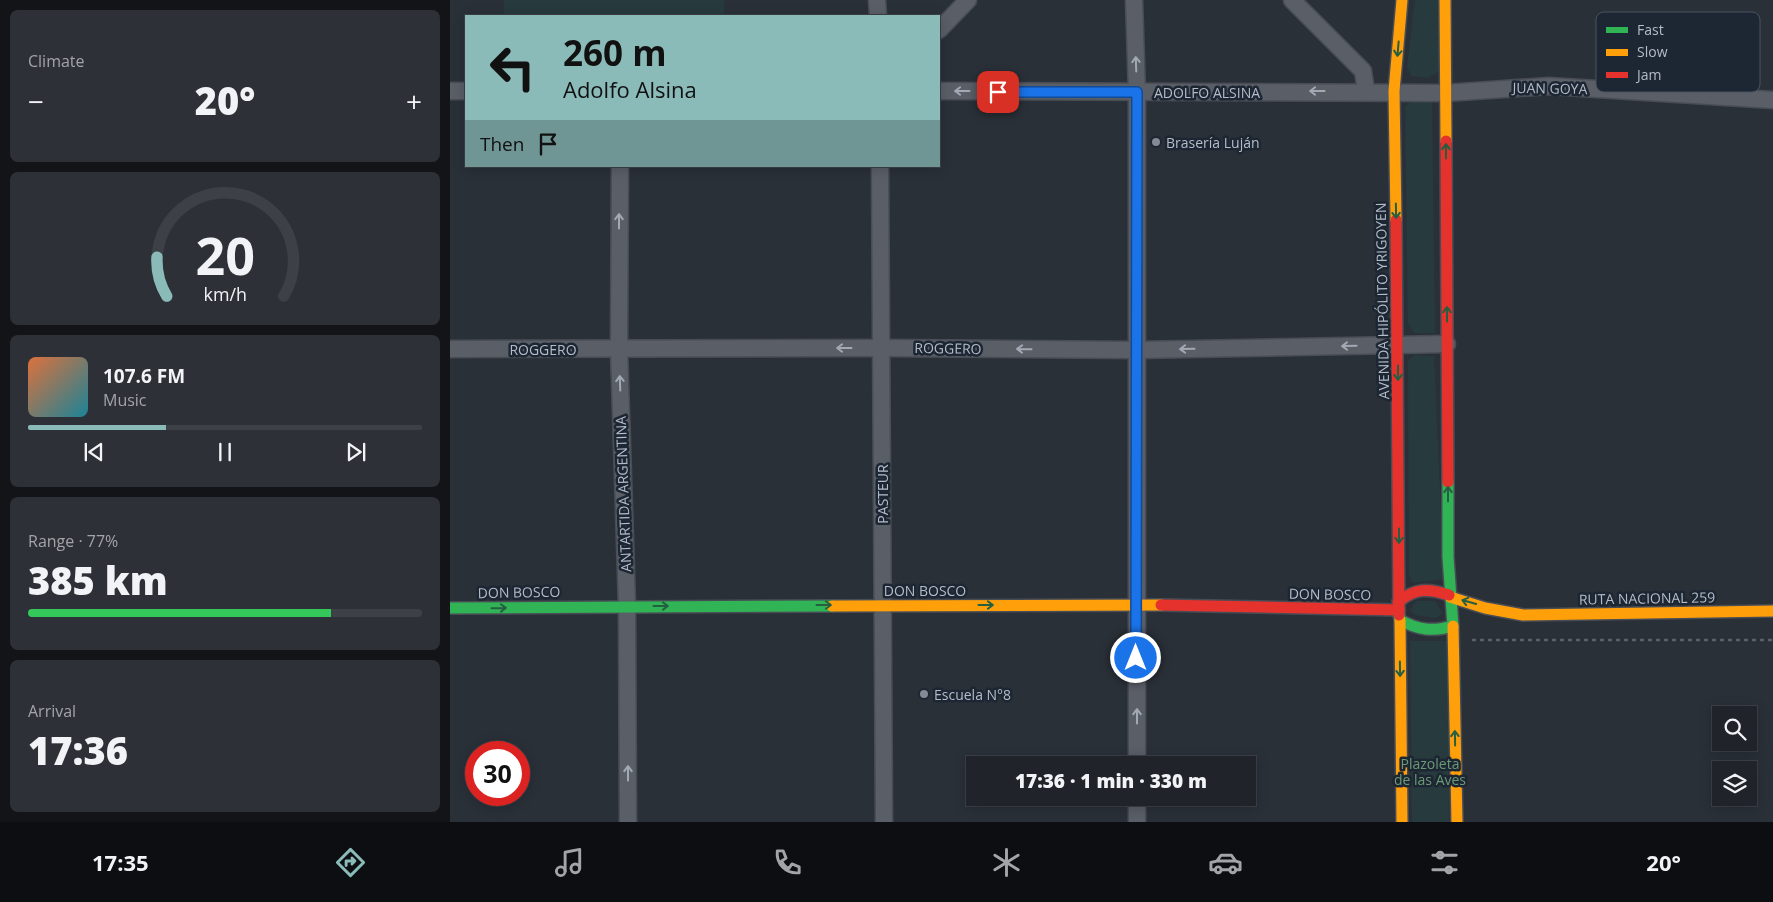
<!DOCTYPE html>
<meta charset="utf-8">
<style>
:root{--surface:#20242a;--page:#2d3036;--text:#f1f3f6;--muted:#a2a4a8;--line:#3d4147;--accent:#8bbbb9}
body{margin:0;font-family:"Open Sans",sans-serif;background:var(--page);color:var(--text);height:100vh;display:flex;flex-direction:column;font-size:19px;white-space:nowrap}
*{box-sizing:border-box;margin:0}
p{font-size:16px;color:var(--muted)}
.icon{flex:none;width:28px;height:28px;fill:none;stroke:currentColor;stroke-width:2;stroke-linecap:round;stroke-linejoin:round}
.map{position:relative;flex:1;overflow:hidden}
.sheet{display:flex;flex-direction:column;gap:10px;padding:10px;background:#121417;width:450px}
.sheet>*{flex:none}
.banner{position:absolute;left:15px;top:15px;width:475px;height:152px;border-radius:0px;box-shadow:0 2px 12px #0003,0 0 0 1px var(--line);background:#8bbbb9;color:#111;overflow:hidden}
.tools{position:absolute;left:1262px;top:706px;display:grid;gap:10px}
.tools a{display:grid;place-items:center;width:45px;height:45px;border-radius:0px;background:var(--surface);box-shadow:0 2px 12px #0003,0 0 0 1px var(--line);font-size:25px}
.speed{position:absolute;left:15px;top:741px;display:flex;gap:10px;font-size:25px;font-weight:700;text-align:center}
.speed>*{display:grid;place-content:center;width:65px;height:65px;border-radius:50%;background:var(--surface);box-shadow:0 2px 12px #0003,0 0 0 1px var(--line);line-height:1}
.speed .limit{border:8px solid #d22;background:#fff;color:#111}
.pin{position:absolute;display:grid;place-items:center;width:42px;height:42px;color:#fff;margin:-21px;border-radius:10px;box-shadow:0 2px 8px #0006}
.me{position:absolute;width:55px;margin:-28px;rotate:0deg;stroke-linejoin:round;filter:drop-shadow(0 0 4px #0008)}
.turn{display:flex;align-items:center;gap:18px;height:105px;padding:0 15px;font-size:22px}
.turn .icon{width:65px;height:65px;stroke-width:2.5}
.turn b{display:block;font-size:35px;line-height:42px}
.then{display:flex;align-items:center;height:48px;padding:0 15px;background:#0003;gap:10px;font-size:19px}
.big{font-size:38px;font-weight:800;line-height:1.1}
.sheet .card{flex:1;display:flex;flex-direction:column;justify-content:center;gap:8px;min-width:0;padding:0 18px;border-radius:8px;background:var(--page)}
.sheet .dial{align-items:center;gap:0}
.dial svg{height:130px;overflow:visible;fill:none;stroke:var(--line);stroke-width:7;stroke-linecap:round;text-anchor:middle}
.dial text{fill:var(--text);stroke:none}
.song{display:flex;align-items:center;gap:15px}
.cover{width:60px;height:60px;border-radius:8px;background:linear-gradient(135deg,hsl(20 70% 55%),hsl(190 70% 35%))}
.played{height:5px;border-radius:2px;background:linear-gradient(90deg,var(--accent) 35%,var(--line) 35%)}
.keys{display:flex;justify-content:space-around;direction:ltr}
.heat{display:flex;justify-content:space-between;align-items:center;font-size:28px;direction:ltr}
.charge{height:8px;border-radius:4px;background:linear-gradient(90deg,#34c759 77%,var(--line) 0)}
.trip{position:absolute;left:516px;top:756px;width:290px;height:50px;border-radius:0px;background:var(--surface);box-shadow:0 2px 12px #0003,0 0 0 1px var(--line);font-weight:800;line-height:50px;text-align:center}
.menu{display:flex;height:80px;justify-content:space-around;align-items:center;background:#0d0e11;color:var(--muted)}
.menu .icon{width:35px;height:35px}
.menu .selected{color:var(--accent)}
.menu b{font-size:22px;color:var(--text)}
main{display:flex;flex:1;min-height:0}
.map>svg:first-child{display:block}
</style>
<main>
<section class="sheet">
<div class="card"><p>Climate</p>
<div class="heat"><a>−</a><b class="big">20°</b><a>+</a></div>
</div>
<div class="card dial"><svg viewBox="0 0 100 80">
<path d="M14 69A42 42 0 1 1 86 69"/>
<path d="M14 69A42 42 0 0 1 8 45" stroke="#8bbbb9"/>
<text x="50" y="56" font-size="32" font-weight="700">20</text>
<text x="50" y="72" font-size="11">km/h</text>
</svg></div>
<div class="card">
<div class="song"><i class="cover"></i><div><b>107.6 FM</b><p>Music</p></div></div>
<div class="played"></div>
<div class="keys"><svg class="icon" aria-label="previous" viewBox="0 0 24 24"><path d="M18 5L8 12l10 7zM5 5v14"/></svg><svg class="icon" aria-label="pause" viewBox="0 0 24 24"><path d="M8 5v14M16 5v14"/></svg><svg class="icon" aria-label="next" viewBox="0 0 24 24"><path d="M6 5l10 7-10 7zM19 5v14"/></svg></div>
</div>
<div class="card"><p>Range · 77%</p><b class="big">385 km</b><div class="charge"></div></div>
<div class="card"><p>Arrival</p><b class="big">17:36</b></div>
</section>
<div class="map">
<svg width="1323" height="822" viewBox="0 0 1323 822">
<rect width="100%" height="100%" fill="#2a3038"/>
<g fill="#273a3e">
<rect x="54" y="0" width="220" height="16"/>
<path d="M965,0H988L989,72L978,78L962,76L957,68Z"/>
<path d="M962,100L982,101L985,333H964L958,323L955,107Z"/>
<path d="M965,355L984,356L994,579L963,583L959,575L958,361Z"/>
<path d="M966,601H985L993,613L986,618L965,615L960,610Z"/>
<path d="M960,641H997L999,822H962Z"/>
</g>
<g fill="none" stroke-linecap="round" stroke-linejoin="round">
<defs>
<g id="street">
<path d="M427,0L428,16"/>
<path d="M684,0L687,93V765"/>
<path d="M842,0L913,71L916,91"/>
<path d="M489,30L518,0"/>
<path d="M0,91H16"/>
<path d="M489,91L996,93L1099,86L1323,100"/>
<path d="M170,166L169,349L177,606L178,822"/>
<path d="M430,166L434,822"/>
<path d="M0,349L432,348L687,350L997,344"/>
<path d="M687,798V822"/>
</g>
<g id="fast">
<path d="M0,608L382,606"/>
<path d="M949,615L950,620C968,630 983,632 1003,626L998,557V482"/>
</g>
<g id="slow">
<path d="M995,0L996,141"/>
<path d="M946,220L944,91L952,0"/>
<path d="M1000,597L1035,608L1073,615L1323,611"/>
<path d="M382,606L711,605"/>
<path d="M950,620L952,822"/>
<path d="M1003,626L1007,822"/>
</g>
<g id="jam">
<path d="M996,141L998,482"/>
<path d="M946,220L949,615"/>
<path d="M948,602C965,588 978,588 999,595"/>
<path d="M711,605L949,610"/>
</g>
</defs>
<use href="#street" stroke="#484c55" stroke-width="19"/>
<use href="#fast" stroke="#484c55" stroke-width="14"/>
<use href="#slow" stroke="#484c55" stroke-width="14"/>
<use href="#jam" stroke="#484c55" stroke-width="14"/>
<path stroke="#5c6268" stroke-width="2.5" stroke-dasharray="4 4" stroke-linecap="butt" d="M1022,640H1323"/>
<use href="#street" stroke="#5a5e66" stroke-width="16"/>
<use href="#fast" stroke="#30b455" stroke-width="11"/>
<use href="#slow" stroke="#ff9f0a" stroke-width="11"/>
<use href="#jam" stroke="#e5322d" stroke-width="11"/>
</g>
<defs><path id="oneway-shaft" d="M-6 0H5M1.5-3L5.5 0L1.5 3" fill="none" stroke-width="1.6" stroke-linecap="round" stroke-linejoin="round" transform="scale(1.25)"/></defs>
<g stroke="#255f41">
<use href="#oneway-shaft" transform="translate(948 49) rotate(95)"/>
<use href="#oneway-shaft" transform="translate(996 151) rotate(-90)"/>
<use href="#oneway-shaft" transform="translate(946 211) rotate(89)"/>
<use href="#oneway-shaft" transform="translate(997 314) rotate(-90)"/>
<use href="#oneway-shaft" transform="translate(948 373) rotate(90)"/>
<use href="#oneway-shaft" transform="translate(998 494) rotate(-90)"/>
<use href="#oneway-shaft" transform="translate(949 536) rotate(90)"/>
<use href="#oneway-shaft" transform="translate(1019 602) rotate(-164)"/>
<use href="#oneway-shaft" transform="translate(374 605)"/>
<use href="#oneway-shaft" transform="translate(536 605)"/>
<use href="#oneway-shaft" transform="translate(211 606)"/>
<use href="#oneway-shaft" transform="translate(49 608) rotate(-1)"/>
<use href="#oneway-shaft" transform="translate(950 669) rotate(89)"/>
<use href="#oneway-shaft" transform="translate(1005 738) rotate(-91)"/>
</g>
<g stroke="#a2a9b5">
<use href="#oneway-shaft" transform="translate(686 64) rotate(-92)"/>
<use href="#oneway-shaft" transform="translate(512 91) rotate(-180)"/>
<use href="#oneway-shaft" transform="translate(867 91) rotate(180)"/>
<use href="#oneway-shaft" transform="translate(169 221) rotate(-90)"/>
<use href="#oneway-shaft" transform="translate(899 346) rotate(179)"/>
<use href="#oneway-shaft" transform="translate(394 348) rotate(180)"/>
<use href="#oneway-shaft" transform="translate(574 349) rotate(-179)"/>
<use href="#oneway-shaft" transform="translate(737 349) rotate(179)"/>
<use href="#oneway-shaft" transform="translate(170 383) rotate(-92)"/>
<use href="#oneway-shaft" transform="translate(687 716) rotate(-90)"/>
<use href="#oneway-shaft" transform="translate(178 773) rotate(-90)"/>
</g>
<g fill="none" stroke-linecap="round" stroke-linejoin="round">
<defs>
<path id="route" d="M548,92H687L686,658"/>
</defs>
<use href="#route" stroke="#114b97" stroke-width="12"/>
<use href="#route" stroke="#1a73e8" stroke-width="9"/>
</g>
<g fill="#848b96" stroke="#1d2633" stroke-width="2">
<circle cx="706" cy="142" r="5"/>
<circle cx="474" cy="694" r="5"/>
</g>
<g text-anchor="middle" dominant-baseline="central" stroke-width="5" stroke-linejoin="round" paint-order="stroke">
<g font-size="14" fill="#b4bcc9" stroke="#1d2633">
<text transform="translate(1100 88) rotate(1)">JUAN GOYA</text>
<text x="757" y="92">ADOLFO ALSINA</text>
<text transform="translate(932 301) rotate(-91)">AVENIDA HIPÓLITO YRIGOYEN</text>
<text transform="translate(498 348) rotate(1)">ROGGERO</text>
<text x="93" y="349">ROGGERO</text>
<text transform="translate(173 494) rotate(-92)">ANTARTIDA ARGENTINA</text>
<text transform="translate(432 494) rotate(-90)">PASTEUR</text>
<text x="475" y="590">DON BOSCO</text>
<text transform="translate(69 592) rotate(-1)">DON BOSCO</text>
<text transform="translate(880 594) rotate(1)">DON BOSCO</text>
<text transform="translate(1197 598) rotate(-1)">RUTA NACIONAL 259</text>
</g>
<g font-size="14" fill="#b4bcc9" stroke="#1d2633" text-anchor="start">
<text x="716" y="142">Brasería Luján</text>
<text x="484" y="694">Escuela N°8</text>
</g>
<g font-size="14" fill="#6b9a76" stroke="#1d2633">
<text x="980" y="763">Plazoleta<tspan x="980" dy="16">de las Aves</tspan></text>
</g>
</g>
<rect x="1146" y="12" width="164" height="80" rx="8" fill="#1d2633" stroke="#4a5360" stroke-width="1"/>
<rect x="1156" y="27" width="22" height="6" fill="#30b455"/>
<rect x="1156" y="49" width="22" height="7" fill="#ff9f0a"/>
<rect x="1156" y="72" width="22" height="6" fill="#e5322d"/>
<g font-size="14" fill="#b4bcc9">
<text x="1187" y="35">Fast</text>
<text x="1187" y="57">Slow</text>
<text x="1187" y="80">Jam</text>
</g>
</svg>
<div class="tools">
<a><svg class="icon" aria-label="search" viewBox="0 0 24 24"><circle cx="10" cy="10" r="6"/><path d="M15 15l6 6"/></svg></a>
<a><svg class="icon" aria-label="layers" viewBox="0 0 24 24"><path d="M12 4l9 5-9 5-9-5zM3 14l9 5 9-5"/></svg></a>
</div>
<div class="speed"><div class="limit">30</div></div>
<div class="pin" style="left:548px;top:92px;background:#d93025"><svg class="icon" aria-label="arrive" viewBox="0 0 24 24"><path d="M6 21V4h12l-3 4 3 4H6"/></svg></div>
<svg class="me" style="left:686px;top:658px" viewBox="-20 -20 40 40"><circle r="17" fill="#1a73e8" stroke="#fff" stroke-width="3"/><path d="M0-11L8 9 0 5-8 9z" fill="#fff"/></svg>
<div class="trip">17:36 · 1 min · 330 m</div>
<div class="banner">
<div class="turn"><svg class="icon" aria-label="left" viewBox="0 0 24 24"><path d="M17 20v-9H6M10 6l-5 5 5 5"/></svg><div><b>260 m</b>Adolfo Alsina</div></div>
<div class="then">Then<svg class="icon" aria-label="arrive" viewBox="0 0 24 24"><path d="M6 21V4h12l-3 4 3 4H6"/></svg></div>
</div>
</div>
</main>
<nav class="menu">
<b>17:35</b>
<svg class="icon selected" aria-label="directions" viewBox="0 0 24 24"><path d="M12 3l9 9-9 9-9-9zM9 14v-3h6M13 9l2 2-2 2"/></svg>
<svg class="icon" aria-label="music" viewBox="0 0 24 24"><path d="M9 18V5l10-2v13"/><circle cx="6" cy="18" r="3"/><circle cx="16" cy="16" r="3"/></svg>
<svg class="icon" aria-label="phone" viewBox="0 0 24 24"><path d="M5 4h4l2 5-3 2q2 4 5 5l2-3 5 2v4C11 20 4 13 5 4z"/></svg>
<svg class="icon" aria-label="climate" viewBox="0 0 24 24"><path d="M12 3v18M4 7l16 10M4 17L20 7"/></svg>
<svg class="icon" aria-label="car" viewBox="0 0 24 24"><path d="M5 17H2v-5l4-1 3-4h7l3 4 3 1v5h-3M9 17h6M6 11h13"/><circle cx="7" cy="17" r="2"/><circle cx="17" cy="17" r="2"/></svg>
<svg class="icon" aria-label="filters" viewBox="0 0 24 24"><path d="M4 7h16M4 17h16"/><circle cx="9" cy="7" r="2"/><circle cx="15" cy="17" r="2"/></svg>
<b>20°</b>
</nav>
